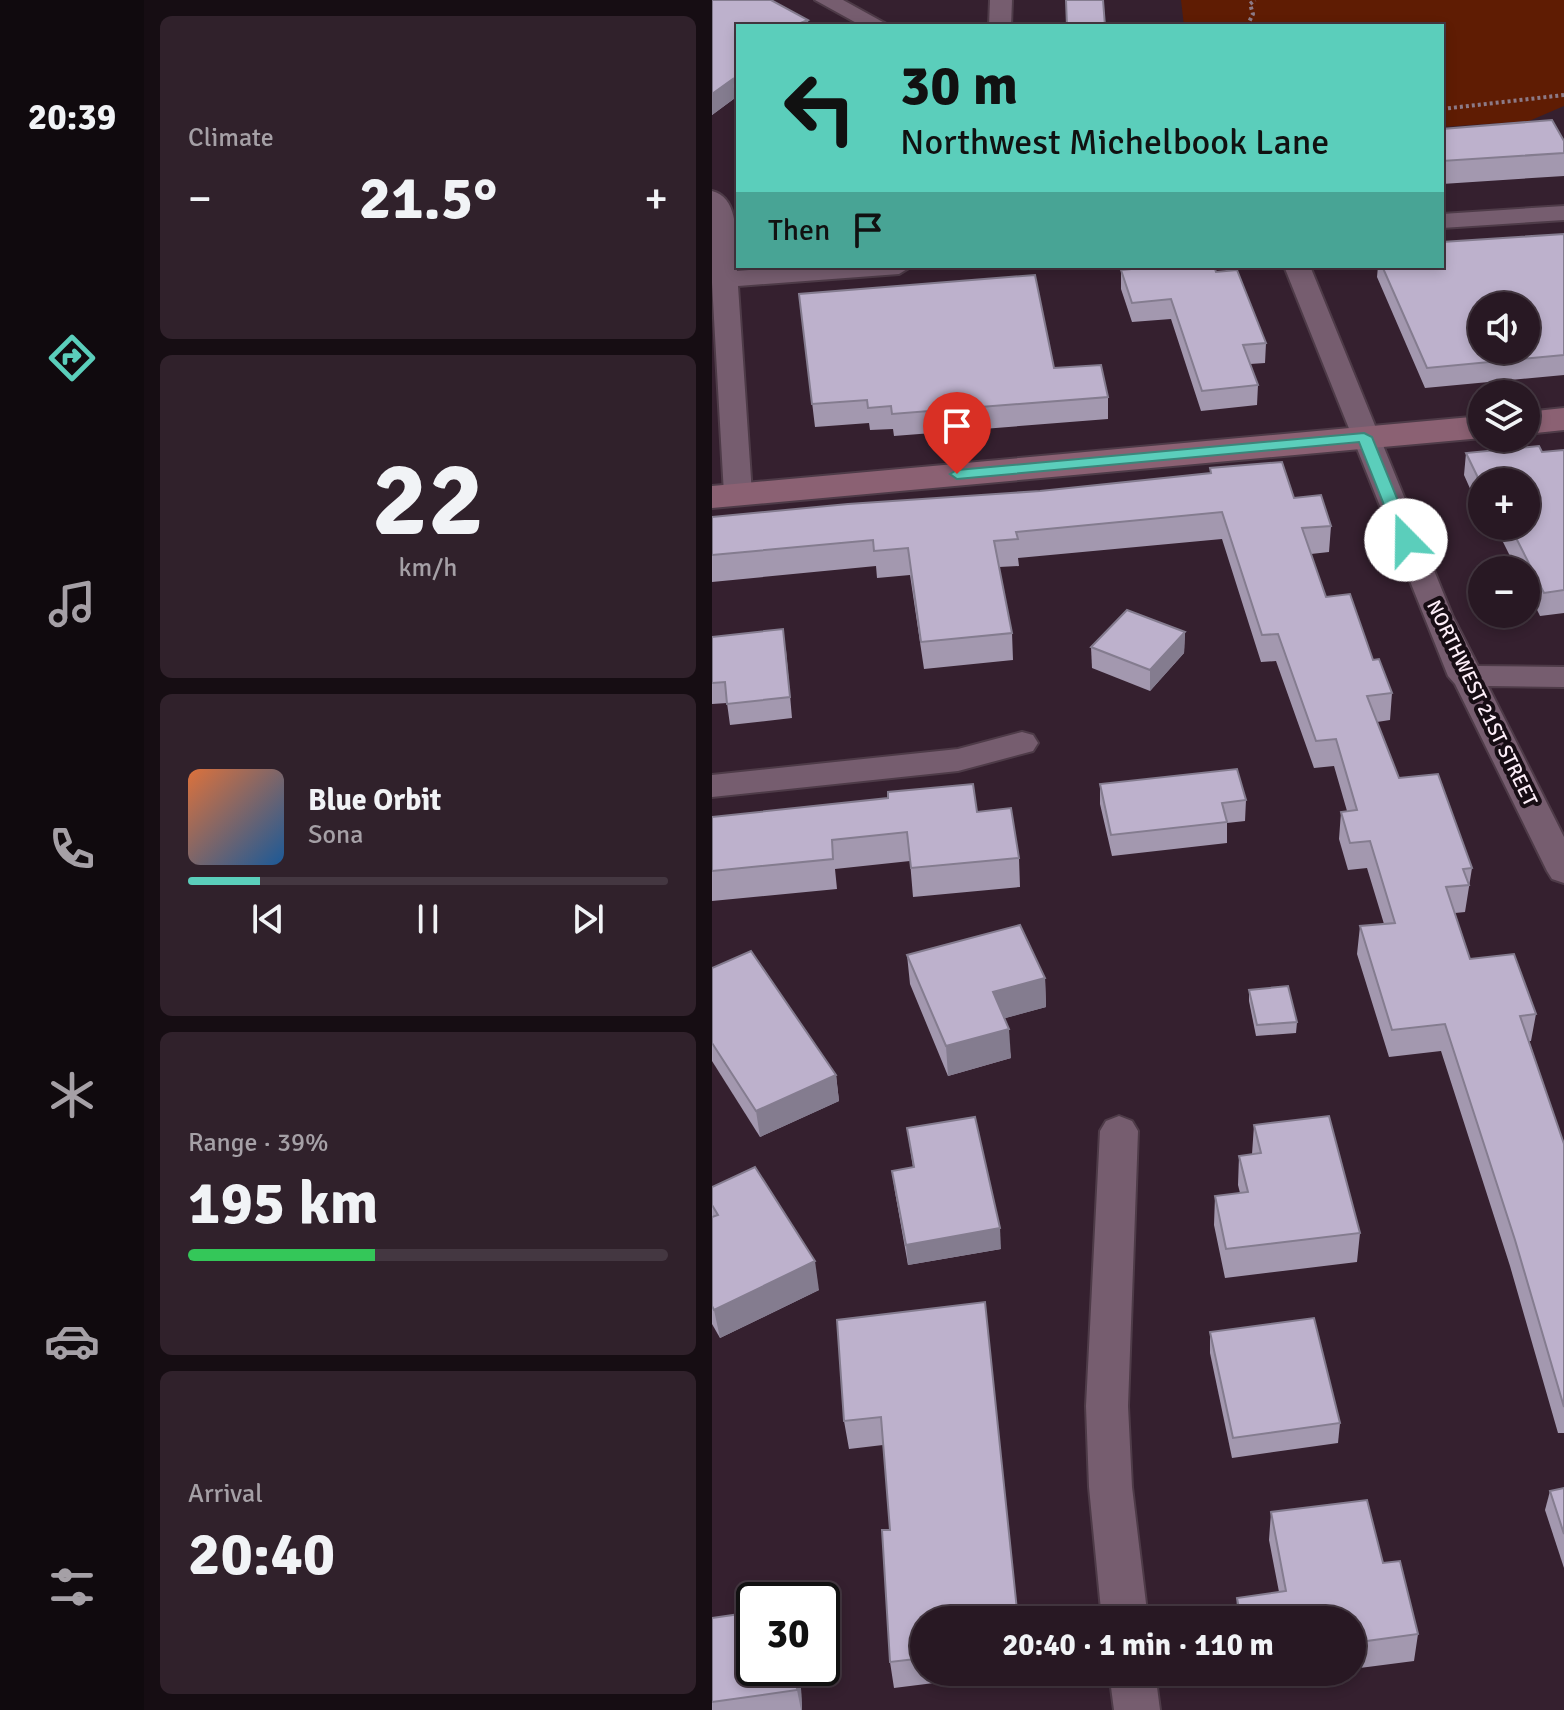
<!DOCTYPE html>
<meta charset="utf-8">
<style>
:root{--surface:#281823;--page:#30212b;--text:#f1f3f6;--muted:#a5a0a6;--line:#443741;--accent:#5bcebb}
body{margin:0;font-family:Signika,sans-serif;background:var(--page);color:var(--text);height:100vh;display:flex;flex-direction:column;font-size:30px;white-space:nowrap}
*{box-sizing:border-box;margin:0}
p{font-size:26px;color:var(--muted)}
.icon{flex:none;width:44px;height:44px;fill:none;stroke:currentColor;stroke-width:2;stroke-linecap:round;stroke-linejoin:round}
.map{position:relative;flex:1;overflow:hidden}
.panel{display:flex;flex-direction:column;gap:16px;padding:16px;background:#160d13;width:568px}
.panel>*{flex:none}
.hud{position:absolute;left:24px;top:24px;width:708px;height:244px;border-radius:0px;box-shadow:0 4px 12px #0003,0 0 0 2px var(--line);background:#5bcebb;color:#111;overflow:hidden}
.tools{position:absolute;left:756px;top:292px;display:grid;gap:16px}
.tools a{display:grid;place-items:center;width:72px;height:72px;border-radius:50%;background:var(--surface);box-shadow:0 4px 12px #0003,0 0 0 2px var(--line);font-size:40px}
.speed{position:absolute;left:24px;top:1582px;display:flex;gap:16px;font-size:40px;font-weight:700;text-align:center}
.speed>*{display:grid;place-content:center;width:104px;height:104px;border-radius:50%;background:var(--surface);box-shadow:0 4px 12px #0003,0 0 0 2px var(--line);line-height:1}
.speed .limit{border:4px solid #111;border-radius:12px;background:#fff;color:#111}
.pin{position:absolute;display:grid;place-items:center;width:68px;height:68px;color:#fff;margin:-82px -34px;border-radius:50% 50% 50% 0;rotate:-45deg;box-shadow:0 0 8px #0007}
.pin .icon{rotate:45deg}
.me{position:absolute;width:88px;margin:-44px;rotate:338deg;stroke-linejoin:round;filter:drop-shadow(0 0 6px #0008)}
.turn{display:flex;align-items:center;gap:28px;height:168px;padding:0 32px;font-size:36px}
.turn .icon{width:104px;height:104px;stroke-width:2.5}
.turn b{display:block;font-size:56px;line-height:68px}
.then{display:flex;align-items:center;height:76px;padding:0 32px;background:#0003;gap:16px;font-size:30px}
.big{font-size:60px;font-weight:700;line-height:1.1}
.panel .tile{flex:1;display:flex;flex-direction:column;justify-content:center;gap:12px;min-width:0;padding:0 28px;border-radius:12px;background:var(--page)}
.panel .dial{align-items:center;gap:0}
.dial b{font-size:104px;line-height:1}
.song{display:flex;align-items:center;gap:24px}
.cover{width:96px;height:96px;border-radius:12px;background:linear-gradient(135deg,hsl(20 70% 55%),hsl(210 70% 35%))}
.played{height:8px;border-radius:4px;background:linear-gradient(90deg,var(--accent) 15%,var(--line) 15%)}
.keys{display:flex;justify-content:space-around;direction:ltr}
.heat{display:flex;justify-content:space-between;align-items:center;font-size:44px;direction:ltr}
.charge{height:12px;border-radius:6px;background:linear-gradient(90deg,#34c759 39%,var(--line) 0)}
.trip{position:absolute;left:198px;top:1606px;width:456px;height:80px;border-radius:40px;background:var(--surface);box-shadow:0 4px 12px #0003,0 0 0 2px var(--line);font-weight:700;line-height:80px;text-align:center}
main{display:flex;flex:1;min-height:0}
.dock{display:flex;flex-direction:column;width:144px;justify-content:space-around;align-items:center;background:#100a0e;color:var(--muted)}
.dock .icon{width:56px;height:56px}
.dock .active{color:var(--accent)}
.dock b{font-size:36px;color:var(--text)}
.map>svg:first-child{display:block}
</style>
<main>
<nav class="dock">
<b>20:39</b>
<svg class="icon active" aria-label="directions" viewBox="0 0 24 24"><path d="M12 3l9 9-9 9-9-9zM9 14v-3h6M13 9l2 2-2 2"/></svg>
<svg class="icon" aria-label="music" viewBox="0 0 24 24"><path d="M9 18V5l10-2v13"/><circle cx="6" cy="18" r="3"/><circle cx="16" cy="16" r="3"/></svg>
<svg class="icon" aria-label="phone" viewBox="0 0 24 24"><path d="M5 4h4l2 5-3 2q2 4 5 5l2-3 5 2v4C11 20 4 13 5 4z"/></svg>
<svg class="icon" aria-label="climate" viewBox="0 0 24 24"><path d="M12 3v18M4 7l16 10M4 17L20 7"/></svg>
<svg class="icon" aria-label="car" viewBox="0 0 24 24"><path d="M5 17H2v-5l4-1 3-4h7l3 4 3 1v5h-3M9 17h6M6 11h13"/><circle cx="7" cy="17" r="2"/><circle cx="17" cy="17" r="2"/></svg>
<svg class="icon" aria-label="filters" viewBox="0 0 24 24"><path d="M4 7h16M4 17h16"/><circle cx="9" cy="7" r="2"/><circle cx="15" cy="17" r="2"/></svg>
</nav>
<section class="panel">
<div class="tile"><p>Climate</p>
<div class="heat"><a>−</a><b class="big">21.5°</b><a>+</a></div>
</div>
<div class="tile dial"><b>22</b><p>km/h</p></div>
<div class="tile">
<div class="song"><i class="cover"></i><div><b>Blue Orbit</b><p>Sona</p></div></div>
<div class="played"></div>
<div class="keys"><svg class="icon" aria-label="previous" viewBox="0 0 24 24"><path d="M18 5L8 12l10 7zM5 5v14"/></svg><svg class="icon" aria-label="pause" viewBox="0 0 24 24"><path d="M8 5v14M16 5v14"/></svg><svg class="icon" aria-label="next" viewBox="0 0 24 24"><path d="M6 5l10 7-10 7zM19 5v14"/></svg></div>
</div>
<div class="tile"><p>Range · 39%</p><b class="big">195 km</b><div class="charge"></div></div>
<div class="tile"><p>Arrival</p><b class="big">20:40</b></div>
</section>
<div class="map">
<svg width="852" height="1710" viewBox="0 0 852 1710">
<rect width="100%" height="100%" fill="#35202f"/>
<path fill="#5f1c03" d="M469,0H852V106L817,121L730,127V26H472Z"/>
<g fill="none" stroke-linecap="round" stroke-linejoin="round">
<defs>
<g id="street">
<path d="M103,0H131L178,26H150Z"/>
<path d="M278,0H300L299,26H277Z"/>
<path d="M0,191C30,198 23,246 25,271L86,266H200L187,274L26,286L40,494L36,500H16L12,494L0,283Z"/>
<path d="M852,206V220L730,228V214Z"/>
<path d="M572,266H598L741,617L766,666L852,667V687L776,686L852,837V883L840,879L835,871L743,684L736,676Z"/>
<path d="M310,732L321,735L326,743L321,751L246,771L0,797V775L246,749Z"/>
<path d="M407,1116L420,1121L426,1131L416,1406L420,1487L436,1620H390L377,1487L374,1406L388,1131L394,1121Z"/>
<path d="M397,1672H443L448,1710H402Z"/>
</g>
<g id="secondary">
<path d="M852,408V430L814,434V412Z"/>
<path d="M770,416V438L0,508V486Z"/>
</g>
</defs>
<use href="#street" stroke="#4e3b48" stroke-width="4"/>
<use href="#secondary" stroke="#4e3b48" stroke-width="4"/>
<g stroke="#8c7a87" stroke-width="4" stroke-dasharray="3 3" stroke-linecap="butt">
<path d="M535,26L541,14L538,4L543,0"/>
<path d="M730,109L852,95"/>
</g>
<use href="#street" fill="#765d6f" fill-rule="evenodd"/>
<use href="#secondary" fill="#8b6173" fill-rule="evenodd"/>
</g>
<g fill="#a398af">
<path d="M0,0L26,26V109L23,98L0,115Z"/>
<path d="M730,129L852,141V176L730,184Z"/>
<path d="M852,234V375L713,388L665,277L666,266H730Z"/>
<path d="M409,270L504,272L554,343L553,363L538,364L546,385L545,405L489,411L459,319L420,322L409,289Z"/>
<path d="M87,294L342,368L396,397V419L182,436L181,429L158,430L157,423L103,427Z"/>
<path d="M852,450V613L828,616L814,587V570H805L783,526H814V482H770V511H768L752,475L754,453L830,452Z"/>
<path d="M498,468L582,498L619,526L617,552L599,554L614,597L661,660L680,693L678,720L665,722L687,778L760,868L753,912L743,913L758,959L824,1014L819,1041H817L852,1144V1433H846L798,1266L729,1051L677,1057L645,954L648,926L672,924L655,868L636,870L627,839L629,812L635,811L622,766L602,768L564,661L549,662L510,539L306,558L307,566L287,567L300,633L301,660L212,669L198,575L165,578L164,566L0,582V517L328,491L498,473Z"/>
<path d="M473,632L472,653L438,691L380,668L379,647Z"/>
<path d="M0,637L74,650L80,718L18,725L15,703L0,704Z"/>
<path d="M388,784L534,800L533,821L515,823V843L400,856L388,804Z"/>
<path d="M265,812L307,858L308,887L201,897L198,861L123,869L125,889L0,901V817Z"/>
<path d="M195,955L333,978L334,1007L293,1018L299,1058L236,1076L198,984Z"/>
<path d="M0,968L124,1075L127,1101L48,1137L0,1061Z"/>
<path d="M537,990L585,1022L584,1033L544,1036L537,1001Z"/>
<path d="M542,1125L648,1233L645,1262L513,1278L502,1225L503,1196L528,1193L526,1185L527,1156L540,1154Z"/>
<path d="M195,1128L289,1249L196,1265L183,1192L180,1171L201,1167Z"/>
<path d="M0,1187L107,1290L8,1338L0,1324Z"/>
<path d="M273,1302L212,1620V1672H311L182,1688L178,1662V1530L171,1445L137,1449L132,1421Z"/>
<path d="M498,1332L628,1423L626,1443L520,1458L498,1353Z"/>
<path d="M852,1488V1568L833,1510L838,1491Z"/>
<path d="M559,1512L671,1563L706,1634L702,1661L640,1669V1620H524L525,1598L567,1592L557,1540Z"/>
<path d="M0,1618L88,1668L90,1710H0Z"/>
<path d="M532,1672H619L535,1683Z"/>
</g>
<g fill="#847c8f">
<path d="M96,20L97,26H81Z"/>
<path d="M21,79L23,98L0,115V94Z"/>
<path d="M473,632L472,653L438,691V670Z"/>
<path d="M333,978L334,1007L283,1021L281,992Z"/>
<path d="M297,1029L299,1058L236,1076L234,1046Z"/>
<path d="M124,1075L127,1101L48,1137L44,1111Z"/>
<path d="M288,1228L289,1249L196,1265L194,1245Z"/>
<path d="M103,1261L107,1290L8,1338L2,1310Z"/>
<path d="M84,1668H88L90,1710H89L85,1690Z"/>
</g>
<g fill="#bdb1cc" stroke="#847c8f" stroke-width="2" fill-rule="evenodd">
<path d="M0,0H59L96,20L81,26H26V99L21,79L0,94Z"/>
<path d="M354,0H391L393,26H355Z"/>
<path d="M840,120L852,141V153L730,161V129Z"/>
<path d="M852,234V355L715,368L670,266H730V242ZM770,306H814V350H770Z"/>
<path d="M451,266H502L504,272L525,270L554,343L531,345L546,385L490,391L459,299L420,303L409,270Z"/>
<path d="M323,275L342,368L389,365L396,397L180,414L179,406L156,408L155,400L100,404L87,294Z"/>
<path d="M827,446L830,452L852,450V590L832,593L798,526H814V482H770V486L754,453Z"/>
<path d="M570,462L582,498L609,495L619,526L590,528L614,597L638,594L661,660L667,659L680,693L655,696L687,778L726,774L760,868L751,869L757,885L734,887L758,959L802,954L824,1014L808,1016L852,1144V1407L803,1240L733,1024L680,1030L648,926L683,923L658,841L638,843L629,812L645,810L624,739L604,741L566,634L550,635L510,512L304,532L306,539L282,541L300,633L209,642L196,548L162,551L161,540L0,555V517L136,504L328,491L499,473L498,468Z"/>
<path d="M415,610L473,632L438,670L379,647Z"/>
<path d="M71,629L78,697L15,704L13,682L0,683V637Z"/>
<path d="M525,769L534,800L510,803L515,822L399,835L388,784Z"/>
<path d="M261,784L265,812L299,808L307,858L199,868L195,832L120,840L121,859L0,871V817L176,798V792Z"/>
<path d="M308,925L333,978L281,992L297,1029L234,1046L195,955Z"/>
<path d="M39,951L124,1075L44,1111L0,1043V968Z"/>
<path d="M576,986L585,1022L545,1025L537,990Z"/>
<path d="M617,1116L648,1233L514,1249L503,1196L536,1192L527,1156L549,1153L542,1125Z"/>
<path d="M263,1117L288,1228L194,1245L180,1171L202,1167L195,1128Z"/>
<path d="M43,1167L103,1261L2,1310L0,1306V1217L6,1215L0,1205V1187Z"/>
<path d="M273,1302L306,1620H212V1658L178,1662L170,1530H178L169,1417L132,1421L125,1320Z"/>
<path d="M602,1318L628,1423L521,1438L498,1332Z"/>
<path d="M852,1488V1534L838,1491Z"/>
<path d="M655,1500L671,1563L688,1561L706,1634L640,1643V1620H529L525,1598L574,1591L559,1512Z"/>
<path d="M42,1612V1668H84L85,1690L0,1702V1618Z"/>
</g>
<path fill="#5bcebb" stroke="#3b867a" stroke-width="2" d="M652,433L660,437L702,540L700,544L686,540L647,442L245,479L238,474L245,470Z"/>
<g text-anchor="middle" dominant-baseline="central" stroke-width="8" stroke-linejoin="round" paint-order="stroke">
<g font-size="20" fill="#fdeef8" stroke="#170d14">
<text transform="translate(770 703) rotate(64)">NORTHWEST 21ST STREET</text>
</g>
</g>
</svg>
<div class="tools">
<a><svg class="icon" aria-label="sound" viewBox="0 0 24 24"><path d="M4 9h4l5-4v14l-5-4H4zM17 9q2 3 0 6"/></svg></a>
<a><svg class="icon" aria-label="layers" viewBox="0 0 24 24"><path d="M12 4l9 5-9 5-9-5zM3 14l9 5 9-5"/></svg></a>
<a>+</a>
<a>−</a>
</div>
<div class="speed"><div class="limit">30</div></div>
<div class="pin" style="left:245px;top:474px;background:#d93025"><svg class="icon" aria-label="arrive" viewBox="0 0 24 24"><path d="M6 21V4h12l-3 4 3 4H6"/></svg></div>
<svg class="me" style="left:694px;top:540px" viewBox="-20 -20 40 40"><circle r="19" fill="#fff"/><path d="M0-13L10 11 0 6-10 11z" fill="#5bcebb"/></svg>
<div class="trip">20:40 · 1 min · 110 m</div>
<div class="hud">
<div class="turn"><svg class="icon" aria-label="left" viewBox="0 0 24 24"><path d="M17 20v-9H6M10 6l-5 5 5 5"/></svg><div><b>30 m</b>Northwest Michelbook Lane</div></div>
<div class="then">Then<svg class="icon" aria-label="arrive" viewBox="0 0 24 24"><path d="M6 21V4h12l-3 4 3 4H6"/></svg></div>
</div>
</div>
</main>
